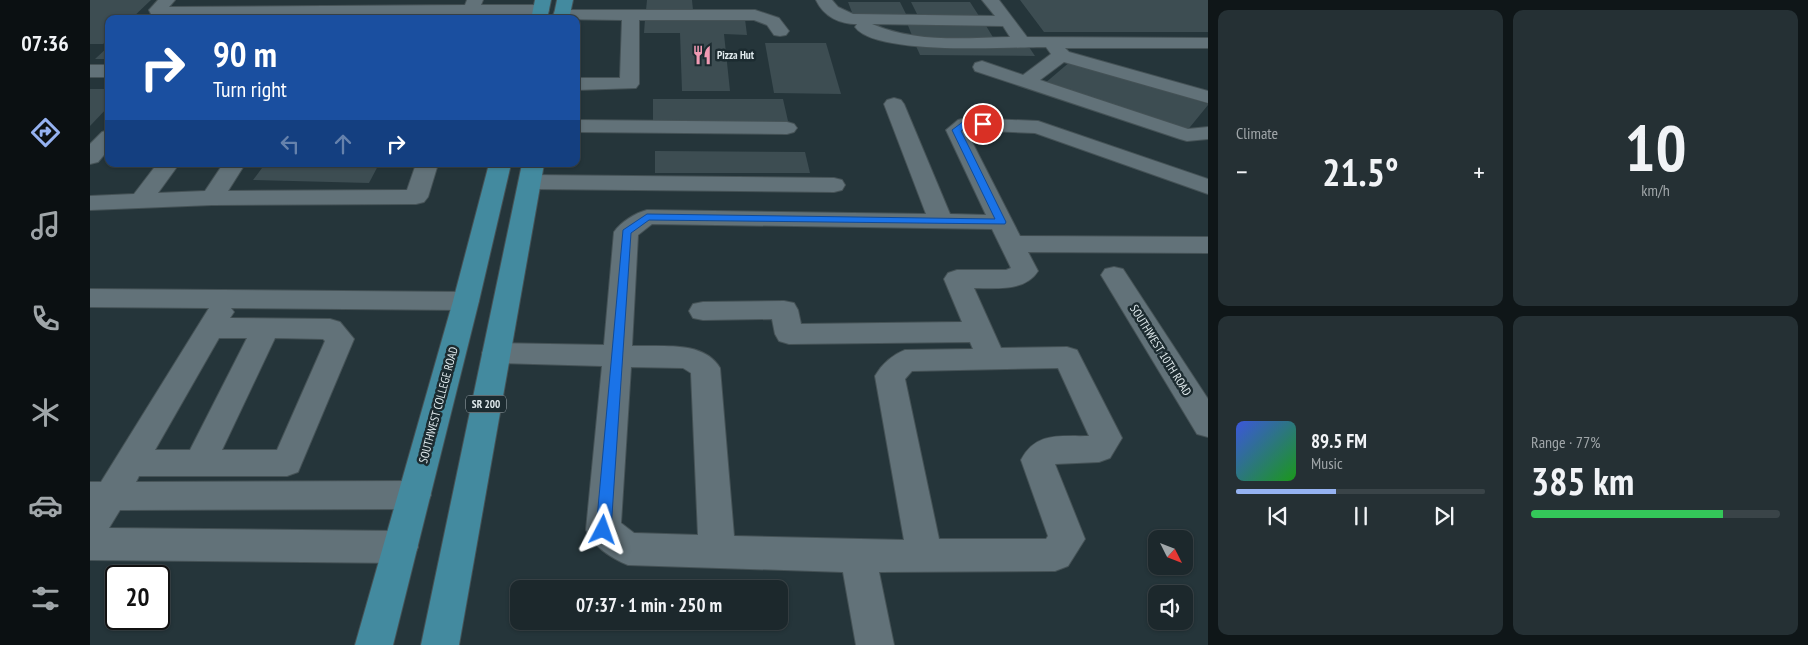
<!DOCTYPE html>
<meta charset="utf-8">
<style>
:root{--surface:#1c282c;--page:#253034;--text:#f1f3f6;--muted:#a0a6a9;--line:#3a4448;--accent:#95b2f1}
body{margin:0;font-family:"PT Sans Narrow",sans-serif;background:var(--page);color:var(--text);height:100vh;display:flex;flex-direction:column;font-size:19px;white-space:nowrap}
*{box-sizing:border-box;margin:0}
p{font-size:16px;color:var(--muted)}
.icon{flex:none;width:28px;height:28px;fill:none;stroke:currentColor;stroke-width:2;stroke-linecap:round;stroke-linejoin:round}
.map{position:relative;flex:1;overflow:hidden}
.sheet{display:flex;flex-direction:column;gap:10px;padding:10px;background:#0f1618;width:600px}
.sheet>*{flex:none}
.banner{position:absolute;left:15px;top:15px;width:475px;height:152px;border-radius:10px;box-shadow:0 1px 4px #0004,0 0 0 1px var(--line);background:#1a4fa0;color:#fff;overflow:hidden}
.needle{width:32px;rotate:132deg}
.fabs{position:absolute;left:1058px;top:530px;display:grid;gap:10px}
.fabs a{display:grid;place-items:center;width:45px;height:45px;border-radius:10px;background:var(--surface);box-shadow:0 1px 4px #0004,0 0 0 1px var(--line);font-size:25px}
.speed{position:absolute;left:15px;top:565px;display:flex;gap:10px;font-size:25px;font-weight:700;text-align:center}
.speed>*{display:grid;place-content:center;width:65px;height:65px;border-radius:50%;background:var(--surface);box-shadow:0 1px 4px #0004,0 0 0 1px var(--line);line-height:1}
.speed .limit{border:2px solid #111;border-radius:8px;background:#fff;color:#111}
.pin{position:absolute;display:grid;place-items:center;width:42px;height:42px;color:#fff;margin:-21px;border:2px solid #fff;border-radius:50%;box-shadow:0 1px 5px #0007}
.me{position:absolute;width:55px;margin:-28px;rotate:4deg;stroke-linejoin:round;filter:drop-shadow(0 0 4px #0008)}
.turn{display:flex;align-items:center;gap:18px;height:105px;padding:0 25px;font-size:22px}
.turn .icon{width:65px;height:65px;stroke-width:2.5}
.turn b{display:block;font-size:35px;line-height:42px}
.lanes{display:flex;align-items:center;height:48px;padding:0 25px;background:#0003;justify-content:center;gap:25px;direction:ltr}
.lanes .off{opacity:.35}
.big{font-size:38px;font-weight:700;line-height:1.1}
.sheet .tile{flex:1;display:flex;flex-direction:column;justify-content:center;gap:8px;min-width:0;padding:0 18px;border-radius:10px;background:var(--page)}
.sheet .dial{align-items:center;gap:0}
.dial b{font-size:65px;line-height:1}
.song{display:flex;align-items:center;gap:15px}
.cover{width:60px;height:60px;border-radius:8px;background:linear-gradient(135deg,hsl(230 70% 55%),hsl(120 70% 35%))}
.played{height:5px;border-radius:2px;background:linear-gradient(90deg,var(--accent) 40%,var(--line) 40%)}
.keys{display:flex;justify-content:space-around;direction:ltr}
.heat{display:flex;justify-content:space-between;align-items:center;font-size:28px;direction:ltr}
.charge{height:8px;border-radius:4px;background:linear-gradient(90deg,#34c759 77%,var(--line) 0)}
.sheet .tiles{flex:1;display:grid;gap:10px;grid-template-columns:repeat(2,1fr)}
.trip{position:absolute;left:420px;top:580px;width:278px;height:50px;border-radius:10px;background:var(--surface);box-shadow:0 1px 4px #0004,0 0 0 1px var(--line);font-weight:700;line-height:50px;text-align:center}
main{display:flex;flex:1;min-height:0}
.dock{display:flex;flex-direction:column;width:90px;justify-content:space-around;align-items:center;background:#0b1012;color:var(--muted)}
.dock .icon{width:35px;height:35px}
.dock .selected{color:var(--accent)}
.dock b{font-size:22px;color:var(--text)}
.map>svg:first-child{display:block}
</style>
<main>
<nav class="dock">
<b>07:36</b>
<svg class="icon selected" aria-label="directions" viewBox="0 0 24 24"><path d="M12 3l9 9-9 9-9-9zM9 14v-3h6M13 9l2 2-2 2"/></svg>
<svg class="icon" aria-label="music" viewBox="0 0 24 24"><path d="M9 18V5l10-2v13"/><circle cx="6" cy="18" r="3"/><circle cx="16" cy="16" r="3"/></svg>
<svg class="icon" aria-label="phone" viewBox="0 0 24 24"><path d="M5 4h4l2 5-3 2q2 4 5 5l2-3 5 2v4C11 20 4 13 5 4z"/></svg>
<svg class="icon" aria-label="climate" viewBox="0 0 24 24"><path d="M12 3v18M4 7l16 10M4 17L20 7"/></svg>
<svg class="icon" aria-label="car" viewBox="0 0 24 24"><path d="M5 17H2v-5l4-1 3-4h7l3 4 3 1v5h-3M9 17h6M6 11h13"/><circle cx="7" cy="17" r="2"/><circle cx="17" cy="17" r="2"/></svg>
<svg class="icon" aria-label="filters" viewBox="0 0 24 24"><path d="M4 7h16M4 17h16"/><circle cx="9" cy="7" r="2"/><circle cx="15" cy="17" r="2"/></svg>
</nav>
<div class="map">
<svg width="1118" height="645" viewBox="0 0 1118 645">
<rect width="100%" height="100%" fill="#25353a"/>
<g fill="#3d4d52">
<path d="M0,0H61L41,19H19V39L13,44H0Z"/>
<path d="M557,0H602L603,10H556Z"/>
<path d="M930,0H1118V32H954Z"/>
<path d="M758,2H810L817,16L763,15Z"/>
<path d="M821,2H880L889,16H828Z"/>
<path d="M188,16L233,17L232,19H182Z"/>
<path d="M555,19H655L657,35L634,34L640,91H592L590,33H554Z"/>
<path d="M817,23L895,24L904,39L823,38Z"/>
<path d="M675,43H736L751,94L684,93Z"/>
<path d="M19,46V59H5Z"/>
<path d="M826,46L939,47L945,56L830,55Z"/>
<path d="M981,61L1118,104V105L1096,132L954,84Z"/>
<path d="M0,89H19V106L0,126Z"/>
<path d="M563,99H693L698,121H563Z"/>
<path d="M565,151L715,152L720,173H565Z"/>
<path d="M175,164H289L279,183L163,180Z"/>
</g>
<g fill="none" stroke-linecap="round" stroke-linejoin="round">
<defs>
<g id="minor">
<path d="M68,0H85L79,7L375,5L377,0H393L391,5H451L457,6L459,10L457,14L451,15L262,17L261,19H244L245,17H74L61,14L59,10Z"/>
<path d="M726,0H742L748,7L763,14L905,16L892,0H909L937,37L1118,38V48H975L979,52L1118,91V103L974,62L950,80L1098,129L1118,127V139L1097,141L1090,139L885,71L883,67L885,63L892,61L933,75L961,54L956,47C920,47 785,56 765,27L767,24C750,24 734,17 726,0ZM782,24L913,26L920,37C874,38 826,43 782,24Z"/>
<path d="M471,10H665L689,18L699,31L696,35L690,36L684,35L677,25L664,20H549V84L546,88L486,90V78H530L532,20L465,19L463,15L465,11Z"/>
<rect x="0" y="65" width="19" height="12"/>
<path d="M804,98L811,100L814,104L860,214L896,215L856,130L868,120L875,118L948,121L1118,179V194L945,133L879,130L877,132L930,236L1118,237V253L938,252L948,271C935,292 905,288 884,288L911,348L977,347L987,350L1032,438L1020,458L1009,462L965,464L995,539L978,566L965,571L789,572L804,645H766L753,572L538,565C521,558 504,547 496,530L512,366L406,363L396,360L392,353L396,346L406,343L514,345L524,232C531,222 545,213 557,210L836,214L794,104L797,100ZM562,224L902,229L921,268L916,270H867L858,273L854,279L872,322L711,324L708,310L704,303L694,301L613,302L603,304L599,311L603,318L613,320L682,319L685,334L689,341L699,344L880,342L883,349L815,350C802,355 792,364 785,376L814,540L644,536L630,368C614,340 570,347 542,346L548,235ZM541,367L593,368L601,373L608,535L544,533L531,523ZM968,368L999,436C971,437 946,431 931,460L958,536L956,539H849L815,379L822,371Z"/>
<path d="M486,120L697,122L704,124L707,128L704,132L697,134L486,132Z"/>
<path d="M19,130V149L8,162L0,164V144L12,132Z"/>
<path d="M67,164H89L68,193L115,191L133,164H155L138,191L317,190L326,164H348L338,197L334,202L326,204L122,205L0,210V196L44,194Z"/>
<path d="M440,175L744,178L752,180L755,185L752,190L744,192L440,189L432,187L429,182L432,177Z"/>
<path d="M1024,267L1033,269L1118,399V437L1107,434L1011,275L1015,269Z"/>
<path d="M0,289L376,292L385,295L389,301L385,307L376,310L141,308L144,312L140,318L240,319L250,322L264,339L208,472L197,476H49L46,482L324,481L336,485L341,495L336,505L324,509L30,510L19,528L310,531L323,536L328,547L323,558L310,563L0,560V482H11L119,308L0,307ZM129,338H157L100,450H65ZM185,338L233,339L235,341L187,450H132Z"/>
</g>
<g id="major">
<path d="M445,0H461L457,19H441Z"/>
<path d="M467,0H483L479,19H463Z"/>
<path d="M399,164H421L389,301L303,645H265L363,301Z"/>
<path d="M432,164H454L369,645H331Z"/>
</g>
</defs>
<use href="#minor" stroke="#455256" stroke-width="2"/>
<use href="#major" stroke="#455256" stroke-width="2"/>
<use href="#minor" fill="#627279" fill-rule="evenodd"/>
<use href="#major" fill="#438a9f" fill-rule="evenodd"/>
</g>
<path fill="#1a73e8" stroke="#114b97" d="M874,121L893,122L897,124C889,130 879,124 871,131L916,222L915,224L559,220L541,233L521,530L518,535L513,537L508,535L506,530L533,230L557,214L905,219L862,130Z"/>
<defs>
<symbol id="restaurant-bare" viewBox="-9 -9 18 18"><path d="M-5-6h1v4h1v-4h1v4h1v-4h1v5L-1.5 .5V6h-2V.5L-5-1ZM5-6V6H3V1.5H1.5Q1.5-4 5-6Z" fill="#f19ab3" stroke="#1c2b30" stroke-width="2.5" paint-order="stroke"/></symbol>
</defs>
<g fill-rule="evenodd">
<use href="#restaurant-bare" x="598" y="41" width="28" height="28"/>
</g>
<g text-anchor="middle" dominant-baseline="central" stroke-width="5" stroke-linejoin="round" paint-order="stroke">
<g font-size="11" font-weight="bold" fill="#e1ebee" stroke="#1c2b30" text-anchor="start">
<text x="627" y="55">Pizza Hut</text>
</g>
<rect fill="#1c2b30" stroke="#a6b1b5" stroke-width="1" x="376" y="395.5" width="40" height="17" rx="4"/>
<g font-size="11" font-weight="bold" fill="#e1ebee">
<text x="396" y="404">SR 200</text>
</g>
<g font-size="12" fill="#e1ebee" stroke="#1c2b30">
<text transform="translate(1071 350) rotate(58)">SOUTHWEST 10TH ROAD</text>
<text transform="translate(348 405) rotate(-75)">SOUTHWEST COLLEGE ROAD</text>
</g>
</g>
</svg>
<div class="fabs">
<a><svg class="needle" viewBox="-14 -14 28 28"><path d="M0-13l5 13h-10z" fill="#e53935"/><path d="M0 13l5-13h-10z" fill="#a0a6a9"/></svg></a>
<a><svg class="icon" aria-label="sound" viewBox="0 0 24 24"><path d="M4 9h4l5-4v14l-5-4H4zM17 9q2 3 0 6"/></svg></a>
</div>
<div class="speed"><div class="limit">20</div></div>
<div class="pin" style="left:893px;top:124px;background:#d93025"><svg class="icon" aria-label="arrive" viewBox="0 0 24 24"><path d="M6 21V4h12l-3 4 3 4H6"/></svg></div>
<svg class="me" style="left:513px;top:530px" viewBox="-20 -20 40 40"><path d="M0-17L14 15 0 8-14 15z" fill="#1a73e8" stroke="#fff" stroke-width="4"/></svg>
<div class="trip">07:37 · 1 min · 250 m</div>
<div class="banner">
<div class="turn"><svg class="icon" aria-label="right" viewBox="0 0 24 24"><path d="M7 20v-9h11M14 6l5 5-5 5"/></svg><div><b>90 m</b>Turn right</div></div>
<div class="lanes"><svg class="icon off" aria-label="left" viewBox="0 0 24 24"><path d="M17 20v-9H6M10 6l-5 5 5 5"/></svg><svg class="icon off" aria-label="ahead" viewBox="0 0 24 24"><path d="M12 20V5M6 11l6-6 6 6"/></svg><svg class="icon" aria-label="right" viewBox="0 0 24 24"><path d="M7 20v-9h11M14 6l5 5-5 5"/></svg></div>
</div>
</div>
<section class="sheet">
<div class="tiles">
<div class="tile"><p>Climate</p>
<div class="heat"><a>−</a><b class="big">21.5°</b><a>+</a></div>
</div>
<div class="tile dial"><b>10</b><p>km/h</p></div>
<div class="tile">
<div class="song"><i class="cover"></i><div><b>89.5 FM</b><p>Music</p></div></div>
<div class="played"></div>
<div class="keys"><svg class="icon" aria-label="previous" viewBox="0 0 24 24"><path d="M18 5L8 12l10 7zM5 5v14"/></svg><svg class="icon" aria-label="pause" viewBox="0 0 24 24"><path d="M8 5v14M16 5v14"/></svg><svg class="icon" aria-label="next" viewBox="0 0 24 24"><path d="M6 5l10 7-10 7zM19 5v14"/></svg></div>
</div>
<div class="tile"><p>Range · 77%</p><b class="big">385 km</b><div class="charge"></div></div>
</div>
</section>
</main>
